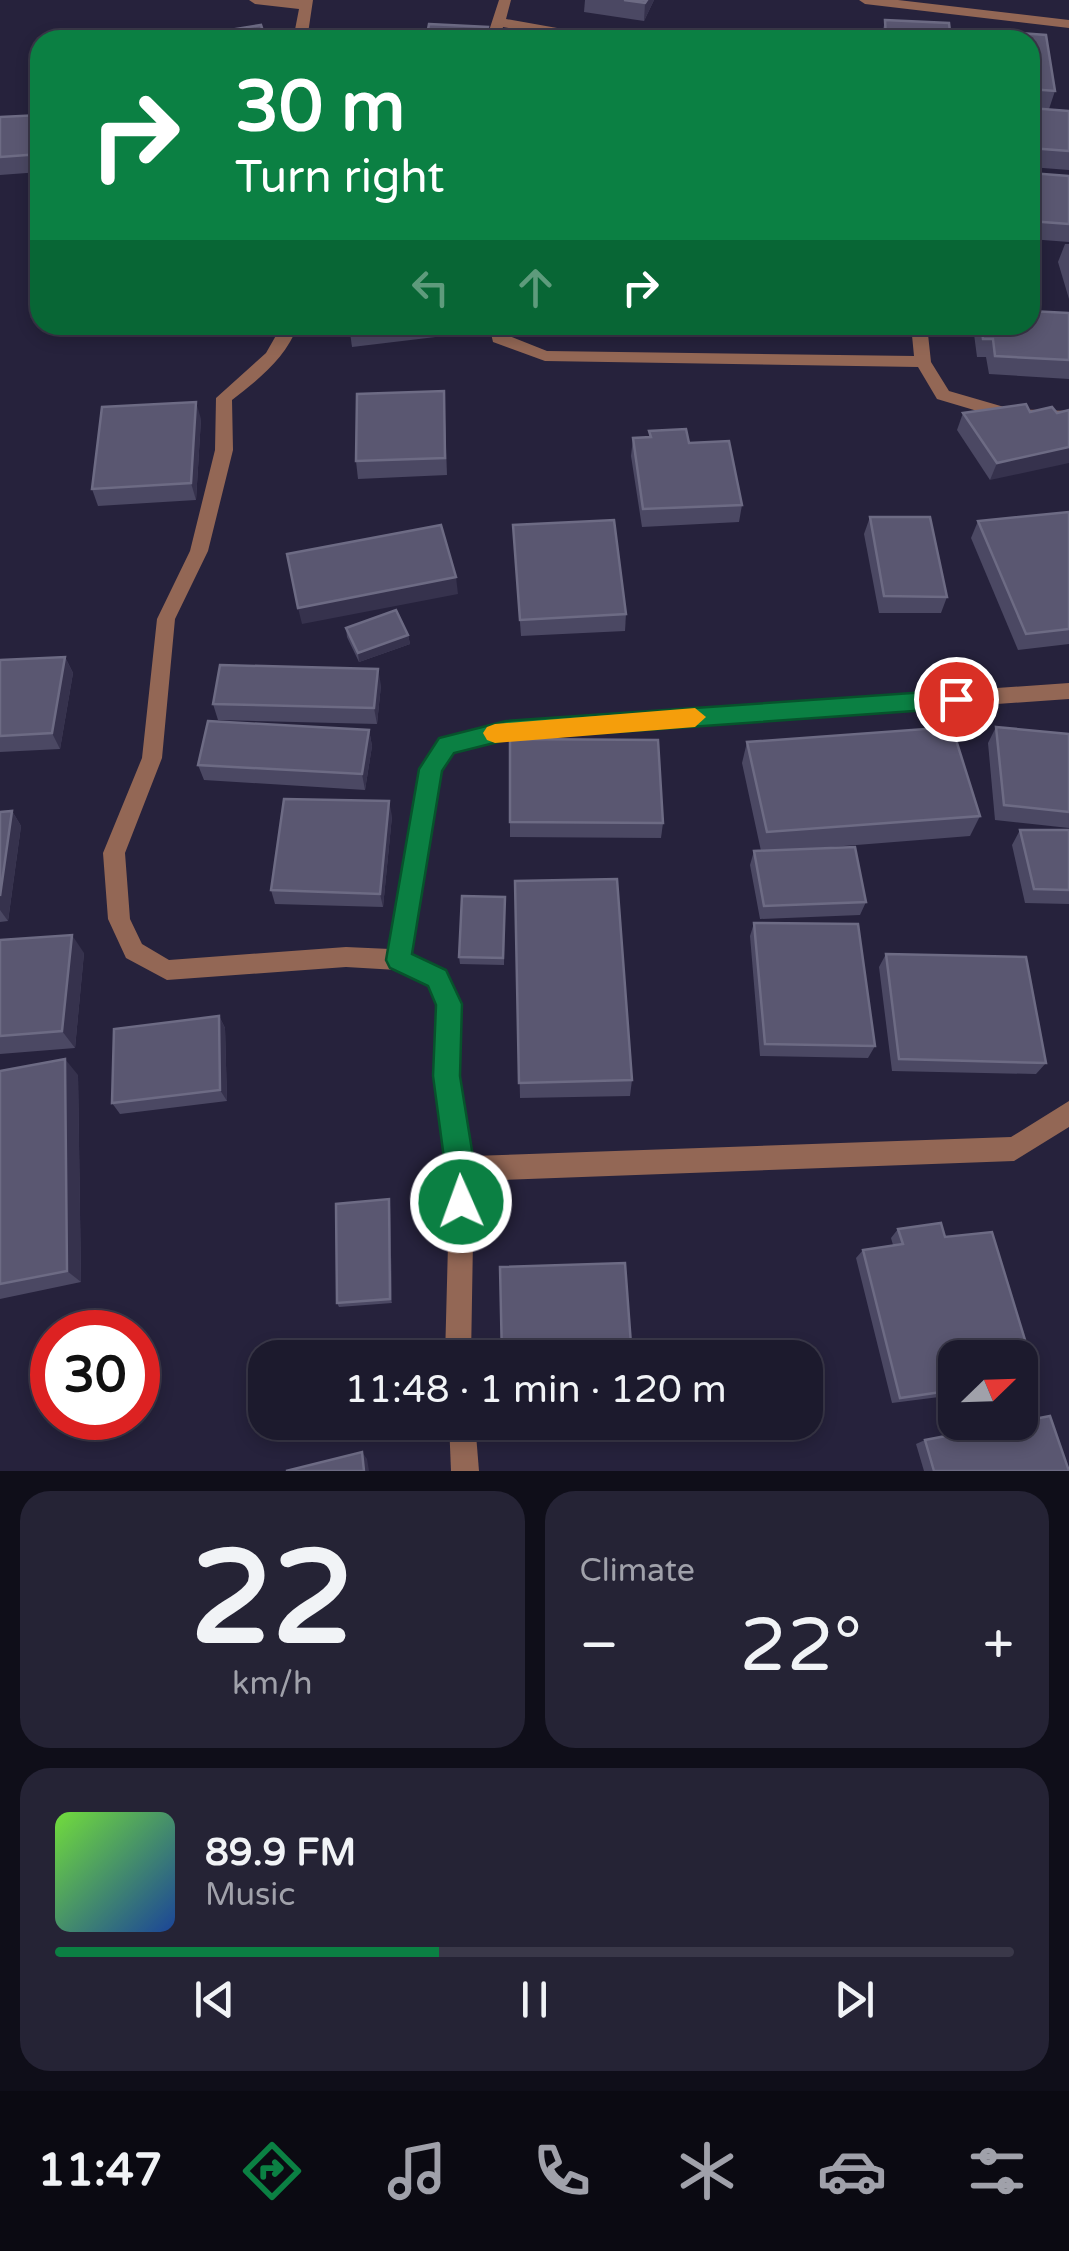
<!DOCTYPE html>
<meta charset="utf-8">
<style>
:root{--surface:#1c1a2d;--page:#252335;--text:#f1f3f6;--muted:#a0a1aa;--line:#3a3849;--accent:#0b8043}
body{margin:0;font-family:"Varela Round",sans-serif;background:var(--page);color:var(--text);height:100vh;display:flex;flex-direction:column;font-size:38px;white-space:nowrap}
*{box-sizing:border-box;margin:0}
p{font-size:32px;color:var(--muted)}
.icon{flex:none;width:55px;height:55px;fill:none;stroke:currentColor;stroke-width:2;stroke-linecap:round;stroke-linejoin:round}
.map{position:relative;height:1471px;overflow:hidden}
.drawer{display:flex;flex-direction:column;gap:20px;padding:20px;background:#0f0e19;flex:1}
.drawer>*{flex:none}
.hud{position:absolute;left:30px;top:30px;width:1010px;height:305px;border-radius:30px;box-shadow:0 5px 15px #0003,0 0 0 2px var(--line);background:#0b8043;color:#fff;overflow:hidden}
.needle{width:65px;rotate:67deg}
.buttons{position:absolute;left:938px;top:1340px;display:grid;gap:20px}
.buttons a{display:grid;place-items:center;width:100px;height:100px;border-radius:20px;background:var(--surface);box-shadow:0 5px 15px #0003,0 0 0 2px var(--line);font-size:50px}
.speed{position:absolute;left:30px;top:1310px;display:flex;gap:20px;font-size:50px;font-weight:700;text-align:center}
.speed>*{display:grid;place-content:center;width:130px;height:130px;border-radius:50%;background:var(--surface);box-shadow:0 5px 15px #0003,0 0 0 2px var(--line);line-height:1}
.speed .limit{border:15px solid #d22;background:#fff;color:#111}
.pin{position:absolute;display:grid;place-items:center;width:85px;height:85px;color:#fff;margin:-42px;border:5px solid #fff;border-radius:50%;box-shadow:0 2px 10px #0007}
.me{position:absolute;width:110px;margin:-55px;rotate:358deg;stroke-linejoin:round;filter:drop-shadow(0 0 8px #0008)}
.turn{display:flex;align-items:center;gap:35px;height:210px;padding:0 40px;font-size:45px}
.turn .icon{width:130px;height:130px;stroke-width:2.5}
.turn b{display:block;font-size:70px;line-height:85px}
.lanes{display:flex;align-items:center;height:95px;padding:0 40px;background:#0003;justify-content:center;gap:50px;direction:ltr}
.lanes .off{opacity:.35}
.big{font-size:75px;font-weight:600;line-height:1.1}
.drawer .widget{flex:1;display:flex;flex-direction:column;justify-content:center;gap:15px;min-width:0;padding:0 35px;border-radius:30px;background:var(--page)}
.drawer .dial{align-items:center;gap:0}
.dial b{font-size:130px;line-height:1}
.song{display:flex;align-items:center;gap:30px}
.cover{width:120px;height:120px;border-radius:15px;background:linear-gradient(135deg,hsl(100 70% 55%),hsl(220 70% 35%))}
.played{height:10px;border-radius:5px;background:linear-gradient(90deg,var(--accent) 40%,var(--line) 40%)}
.keys{display:flex;justify-content:space-around;direction:ltr}
.heat{display:flex;justify-content:space-between;align-items:center;font-size:55px;direction:ltr}
.drawer .tiles{flex:1;display:grid;gap:20px;grid-template-columns:1fr 1fr}
.widget:last-child{grid-column:span 2}
.trip{position:absolute;left:248px;top:1340px;width:575px;height:100px;border-radius:30px;background:var(--surface);box-shadow:0 5px 15px #0003,0 0 0 2px var(--line);font-weight:600;line-height:100px;text-align:center}
.dock{display:flex;height:160px;justify-content:space-around;align-items:center;background:#0b0a12;color:var(--muted)}
.dock .icon{width:70px;height:70px}
.dock .active{color:var(--accent)}
.dock b{font-size:45px;color:var(--text)}
.map>svg:first-child{display:block}
</style>
<div class="map">
<svg width="1069" height="1471" viewBox="0 0 1069 1471">
<rect width="100%" height="100%" fill="#26223c"/>
<g fill="none" stroke-linecap="round" stroke-linejoin="round">
<g fill="#936755" fill-rule="evenodd">
<path d="M249,0H313L307,40H293L299,9L255,4Z"/>
<path d="M499,0H511L506,19L602,36L609,40H580L503,27L500,40H486Z"/>
<path d="M859,0H898L1069,20V28L865,4Z"/>
<path d="M282,325H298C286,358 259,379 232,400L233,450L208,551L175,619L162,758L125,853L130,919L142,944L169,960L346,947L390,949L421,769L440,739L447,737L506,723L1069,683V699L506,739L454,752L441,771L411,955L445,971L460,1005L458,1076L472,1156L1011,1137L1069,1101V1127L1014,1161L474,1181L471,1358H445L450,1169L434,1076L438,1005L429,985L397,970L346,967L167,980L126,958L108,919L103,853L142,758L157,619L190,551L215,450L216,398L266,353Z"/>
<path d="M489,325H505L507,335L547,351L914,356L911,325H927L931,362L949,391L1011,409L1069,411V423L1011,421L937,399L918,367L545,361L493,342Z"/>
<path d="M449,1422H475L479,1471H451Z"/>
</g>
</g>
<g fill="#4b4863">
<path d="M585,0H654L644,21L584,12Z"/>
<path d="M885,20L951,40H881Z"/>
<path d="M976,30L1046,35L1055,91L1049,109L1030,108V40H973Z"/>
<path d="M1030,108L1069,111V170L1030,167Z"/>
<path d="M40,115V172L0,175V117Z"/>
<path d="M1030,173L1069,176V242L1030,239Z"/>
<path d="M1065,244H1069V299L1058,262Z"/>
<path d="M1069,313V379L989,374L986,357H977L974,334L977,325H1030Z"/>
<path d="M349,325H443L444,336L352,347Z"/>
<path d="M537,325H631L537,328Z"/>
<path d="M444,391L447,475L358,479L356,461Z"/>
<path d="M1030,412L1057,413L990,480L957,430L963,413Z"/>
<path d="M201,419L196,500L98,506L92,489Z"/>
<path d="M649,431L689,443L742,505L739,522L642,527L631,456L633,438L649,437Z"/>
<path d="M1069,512V644L1018,650L971,538L978,521Z"/>
<path d="M870,517L947,597L941,613H879L864,534Z"/>
<path d="M513,525L626,614L625,631L521,636Z"/>
<path d="M346,628L408,635L410,644L359,662L347,637Z"/>
<path d="M65,657L73,673L60,749L0,752V660Z"/>
<path d="M381,685L377,724L218,720L213,704Z"/>
<path d="M996,727L1069,734V828L995,820L988,743Z"/>
<path d="M369,730L372,746L365,790L204,780L198,765Z"/>
<path d="M510,739L663,823L661,838L510,837Z"/>
<path d="M747,742L980,816L970,836L806,849L866,902L860,915L760,919L750,865L754,851H761L742,763Z"/>
<path d="M12,811L21,826L8,921L0,922V812Z"/>
<path d="M392,816L383,907L275,904L271,890Z"/>
<path d="M1020,830H1069V904L1025,903L1012,845Z"/>
<path d="M515,881L632,1080L630,1096L520,1098Z"/>
<path d="M505,897L504,965L460,964L459,957Z"/>
<path d="M754,923L875,1046L868,1058L760,1056L750,936Z"/>
<path d="M0,940L84,953L75,1048L0,1054Z"/>
<path d="M886,954L1046,1063L1036,1074L892,1071L879,967Z"/>
<path d="M219,1016L225,1028L227,1101L120,1114L112,1103Z"/>
<path d="M0,1071L78,1075L81,1282L0,1299Z"/>
<path d="M389,1199L390,1204L392,1303L339,1307L337,1303Z"/>
<path d="M898,1229L945,1237L1037,1379L1026,1385L1020,1386V1358H955V1395L892,1403L856,1258L863,1250L893,1245L891,1238Z"/>
<path d="M925,1440L1069,1471H924L916,1444Z"/>
</g>
<g fill="#36324d">
<path d="M647,0H654L644,21L645,3Z"/>
<path d="M196,402L201,419L196,500L191,483Z"/>
<path d="M1069,447V463L990,480L997,463Z"/>
<path d="M456,577L458,594L302,624L298,608Z"/>
<path d="M408,635L410,644L359,662L358,653Z"/>
<path d="M65,657L73,673L60,749L52,733Z"/>
<path d="M378,669L381,685L377,724L374,708Z"/>
<path d="M369,730L372,746L365,790L362,774Z"/>
<path d="M389,801L392,816L383,907L380,894Z"/>
<path d="M12,811L21,826L8,921L0,910V896Z"/>
<path d="M72,935L84,953L75,1048L62,1031Z"/>
<path d="M219,1016L225,1028L227,1101L220,1090Z"/>
<path d="M65,1059L78,1075L81,1282L67,1271Z"/>
<path d="M389,1199L390,1204L392,1303L390,1299Z"/>
<path d="M362,1452L367,1459L369,1471H364Z"/>
</g>
<g fill="#5a5771" stroke="#6d6b84" stroke-width="2.5">
<path d="M624,0H647L645,3Z"/>
<path d="M885,20L949,23L951,40H886Z"/>
<path d="M429,24L488,27L486,40H426Z"/>
<path d="M261,25L266,40H167Z"/>
<path d="M976,30L1046,35L1055,91L1030,89V40H977Z"/>
<path d="M1030,108L1069,111V151L1030,148Z"/>
<path d="M40,115V154L0,157V117Z"/>
<path d="M1030,173L1069,176V224L1030,221Z"/>
<path d="M1030,311L1069,313V360L995,356L993,339H983L981,325H1030Z"/>
<path d="M349,325H382L350,329Z"/>
<path d="M444,391L445,458L356,461L357,394Z"/>
<path d="M196,402L191,483L92,489L102,407Z"/>
<path d="M1026,404L1030,412L1052,407L1057,413L1069,410V447L997,463L963,413Z"/>
<path d="M686,429L689,443L729,441L742,505L643,509L633,438L651,437L649,431Z"/>
<path d="M1069,512V629L1026,634L978,521Z"/>
<path d="M870,517H930L947,597L884,596Z"/>
<path d="M614,520L626,614L520,620L513,525Z"/>
<path d="M441,525L456,577L298,608L287,554Z"/>
<path d="M396,610L408,635L358,653L346,628Z"/>
<path d="M65,657L52,733L0,736V660Z"/>
<path d="M220,665L378,669L374,708L213,704Z"/>
<path d="M208,721L369,730L362,774L198,765Z"/>
<path d="M952,727L980,816L767,832L747,742Z"/>
<path d="M996,727L1069,734V812L1004,805Z"/>
<path d="M510,739L658,740L663,823L510,822Z"/>
<path d="M284,799L389,801L380,894L271,890Z"/>
<path d="M12,811L0,896V812Z"/>
<path d="M1020,830H1069V890L1034,889Z"/>
<path d="M855,847L866,902L764,906L754,851Z"/>
<path d="M617,879L632,1080L519,1083L515,881Z"/>
<path d="M462,896L505,897L503,958L459,957Z"/>
<path d="M754,923L858,924L875,1046L765,1044Z"/>
<path d="M72,935L62,1031L0,1036V940Z"/>
<path d="M886,954L1026,957L1046,1063L899,1059Z"/>
<path d="M219,1016L220,1090L112,1103L114,1029Z"/>
<path d="M65,1059L67,1271L0,1284V1071Z"/>
<path d="M389,1199L390,1299L337,1303L336,1204Z"/>
<path d="M941,1223L945,1237L992,1232L1037,1379L1020,1382V1358H955V1390L900,1398L863,1250L903,1244L898,1229Z"/>
<path d="M625,1263L632,1358H502L500,1267Z"/>
<path d="M1050,1416L1069,1471H934L925,1440Z"/>
<path d="M362,1452L364,1471H286Z"/>
</g>
<path fill="#0b8043" stroke="#07532c" stroke-width="2.5" d="M956,690L968,699L956,708L506,740L454,753L442,771L412,954L446,970L462,1004L460,1076L475,1169L471,1211L461,1215L451,1211L433,1076L436,1005L428,986L390,968L386,960L419,769L439,738L506,721Z"/>
<path fill="#f59e0b" d="M695,708L706,717L695,727L495,743L487,740L483,733L487,727L495,724Z"/>
</svg>
<div class="buttons">
<a><svg class="needle" viewBox="-14 -14 28 28"><path d="M0-13l5 13h-10z" fill="#e53935"/><path d="M0 13l5-13h-10z" fill="#a0a1aa"/></svg></a>
</div>
<div class="speed"><div class="limit">30</div></div>
<div class="pin" style="left:956px;top:699px;background:#d93025"><svg class="icon" aria-label="arrive" viewBox="0 0 24 24"><path d="M6 21V4h12l-3 4 3 4H6"/></svg></div>
<svg class="me" style="left:461px;top:1202px" viewBox="-20 -20 40 40"><circle r="17" fill="#0b8043" stroke="#fff" stroke-width="3"/><path d="M0-11L8 9 0 5-8 9z" fill="#fff"/></svg>
<div class="trip">11:48 · 1 min · 120 m</div>
<div class="hud">
<div class="turn"><svg class="icon" aria-label="right" viewBox="0 0 24 24"><path d="M7 20v-9h11M14 6l5 5-5 5"/></svg><div><b>30 m</b>Turn right</div></div>
<div class="lanes"><svg class="icon off" aria-label="left" viewBox="0 0 24 24"><path d="M17 20v-9H6M10 6l-5 5 5 5"/></svg><svg class="icon off" aria-label="ahead" viewBox="0 0 24 24"><path d="M12 20V5M6 11l6-6 6 6"/></svg><svg class="icon" aria-label="right" viewBox="0 0 24 24"><path d="M7 20v-9h11M14 6l5 5-5 5"/></svg></div>
</div>
</div>
<section class="drawer">
<div class="tiles">
<div class="widget dial"><b>22</b><p>km/h</p></div>
<div class="widget"><p>Climate</p>
<div class="heat"><a>−</a><b class="big">22°</b><a>+</a></div>
</div>
<div class="widget">
<div class="song"><i class="cover"></i><div><b>89.9 FM</b><p>Music</p></div></div>
<div class="played"></div>
<div class="keys"><svg class="icon" aria-label="previous" viewBox="0 0 24 24"><path d="M18 5L8 12l10 7zM5 5v14"/></svg><svg class="icon" aria-label="pause" viewBox="0 0 24 24"><path d="M8 5v14M16 5v14"/></svg><svg class="icon" aria-label="next" viewBox="0 0 24 24"><path d="M6 5l10 7-10 7zM19 5v14"/></svg></div>
</div>
</div>
</section>
<nav class="dock">
<b>11:47</b>
<svg class="icon active" aria-label="directions" viewBox="0 0 24 24"><path d="M12 3l9 9-9 9-9-9zM9 14v-3h6M13 9l2 2-2 2"/></svg>
<svg class="icon" aria-label="music" viewBox="0 0 24 24"><path d="M9 18V5l10-2v13"/><circle cx="6" cy="18" r="3"/><circle cx="16" cy="16" r="3"/></svg>
<svg class="icon" aria-label="phone" viewBox="0 0 24 24"><path d="M5 4h4l2 5-3 2q2 4 5 5l2-3 5 2v4C11 20 4 13 5 4z"/></svg>
<svg class="icon" aria-label="climate" viewBox="0 0 24 24"><path d="M12 3v18M4 7l16 10M4 17L20 7"/></svg>
<svg class="icon" aria-label="car" viewBox="0 0 24 24"><path d="M5 17H2v-5l4-1 3-4h7l3 4 3 1v5h-3M9 17h6M6 11h13"/><circle cx="7" cy="17" r="2"/><circle cx="17" cy="17" r="2"/></svg>
<svg class="icon" aria-label="filters" viewBox="0 0 24 24"><path d="M4 7h16M4 17h16"/><circle cx="9" cy="7" r="2"/><circle cx="15" cy="17" r="2"/></svg>
</nav>
